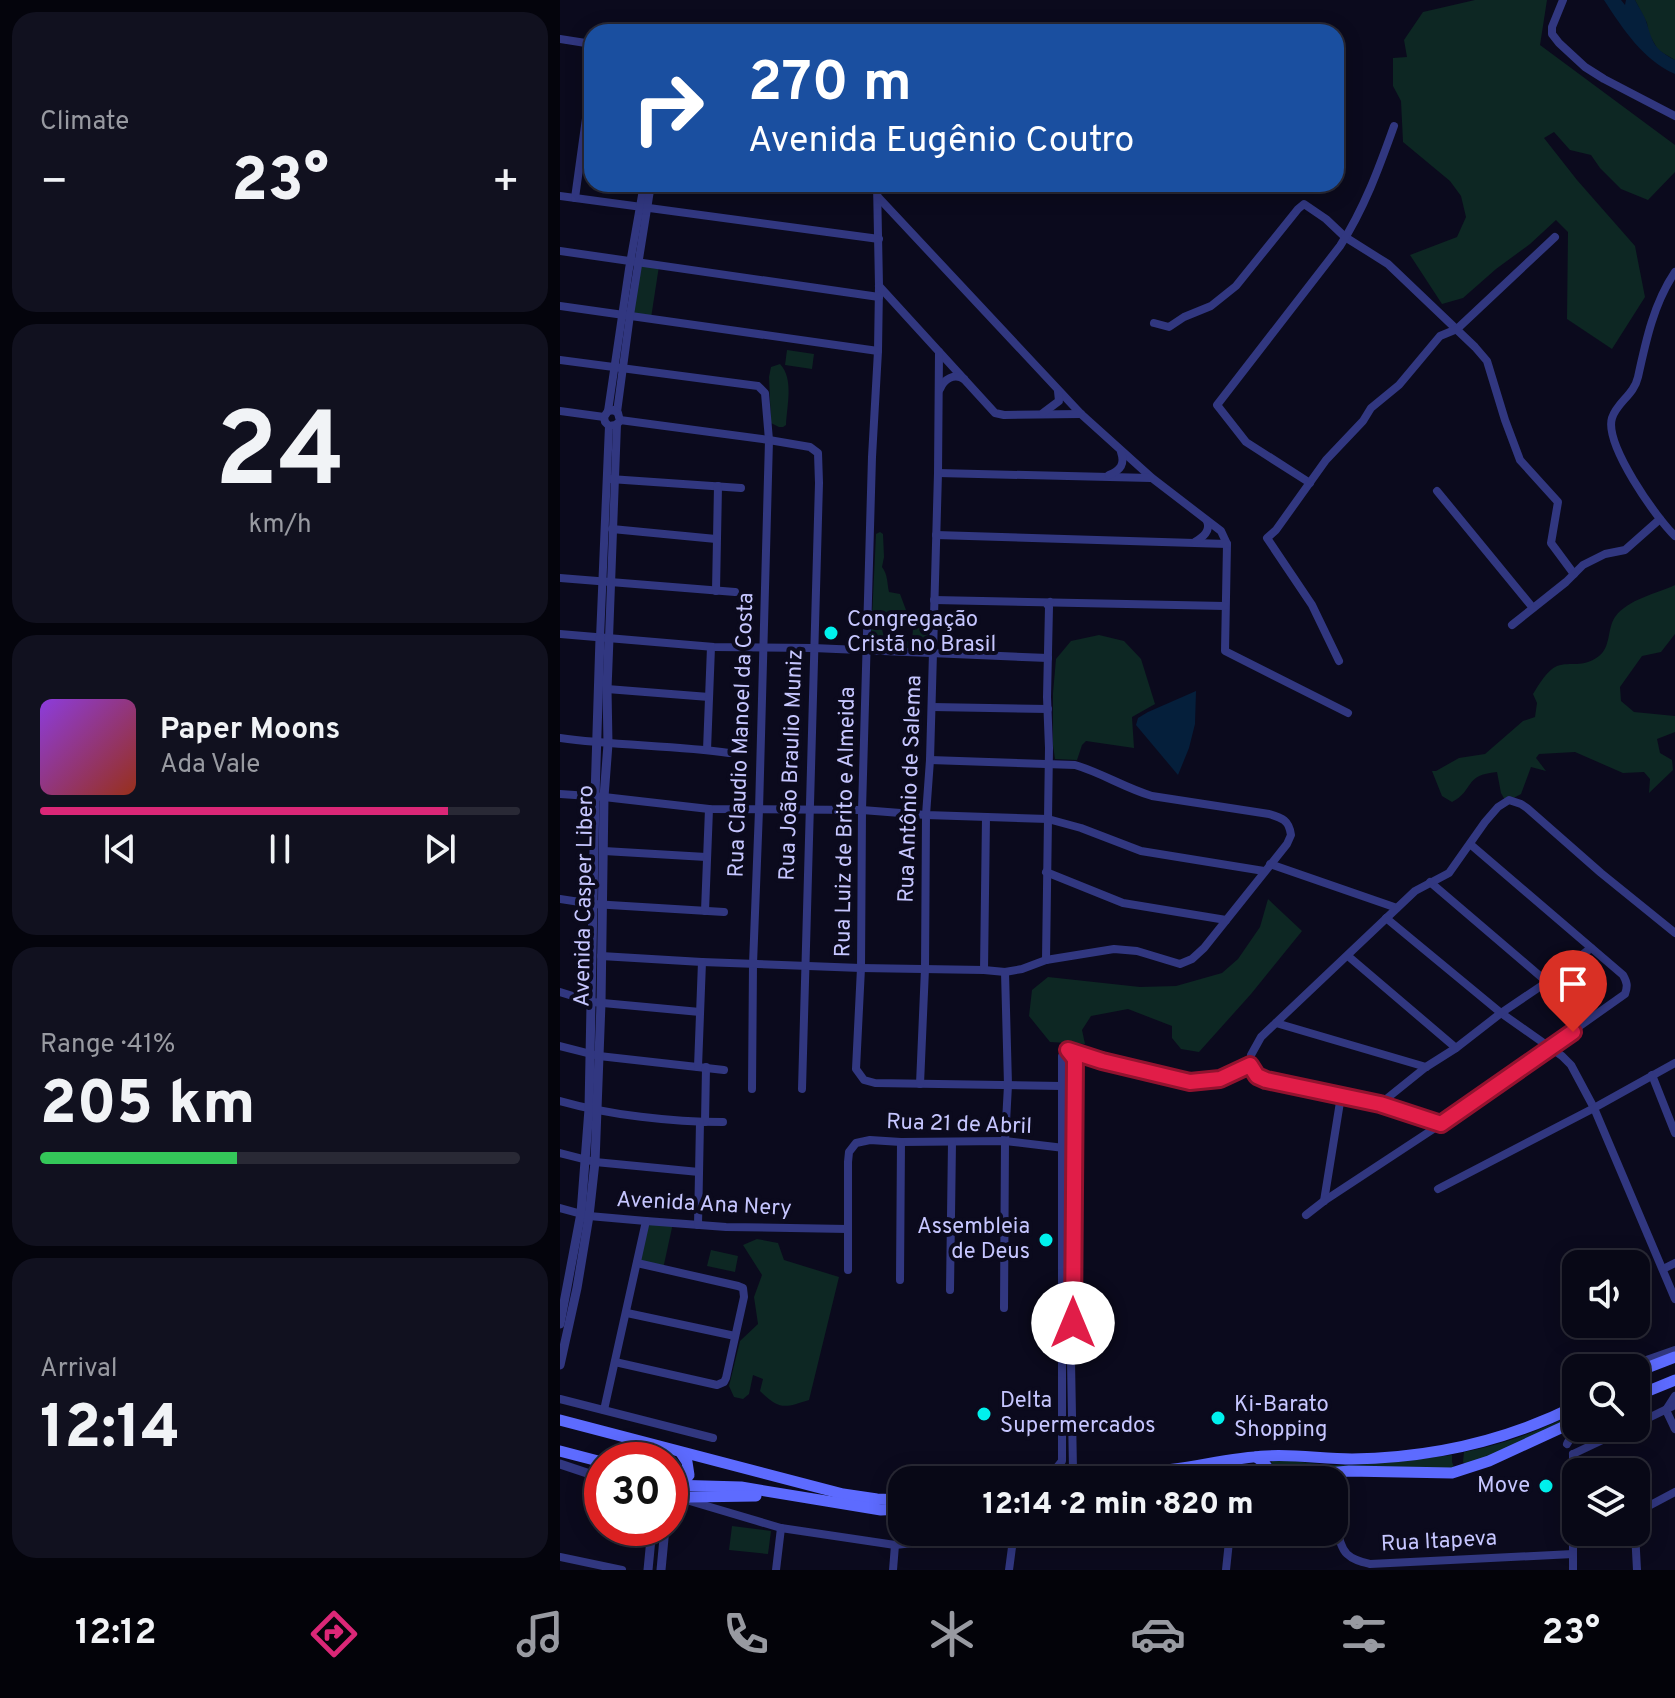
<!DOCTYPE html>
<meta charset="utf-8">
<style>
:root{--surface:#080816;--page:#11111f;--text:#f1f3f6;--muted:#989aa1;--line:#292935;--accent:#db2777}
body{margin:0;font-family:Overpass,sans-serif;background:var(--page);color:var(--text);height:100vh;display:flex;flex-direction:column;font-size:30px;white-space:nowrap}
*{box-sizing:border-box;margin:0}
p{font-size:26px;color:var(--muted)}
.icon{flex:none;width:44px;height:44px;fill:none;stroke:currentColor;stroke-width:2;stroke-linecap:round;stroke-linejoin:round}
.map{position:relative;flex:1;overflow:hidden}
.sheet{display:flex;flex-direction:column;gap:12px;padding:12px;background:#04040c;width:560px}
.sheet>*{flex:none}
.banner{position:absolute;left:24px;top:24px;width:760px;height:168px;border-radius:24px;box-shadow:0 4px 20px #0003,0 0 0 2px var(--line);background:#1a4fa0;color:#fff;overflow:hidden}
.controls{position:absolute;left:1002px;top:1250px;display:grid;gap:16px}
.controls a{display:grid;place-items:center;width:88px;height:88px;border-radius:16px;background:var(--surface);box-shadow:0 4px 20px #0003,0 0 0 2px var(--line);font-size:40px}
.speed{position:absolute;left:24px;top:1442px;display:flex;gap:16px;font-size:40px;font-weight:700;text-align:center}
.speed>*{display:grid;place-content:center;width:104px;height:104px;border-radius:50%;background:var(--surface);box-shadow:0 4px 20px #0003,0 0 0 2px var(--line);line-height:1}
.speed .limit{border:12px solid #d22;background:#fff;color:#111}
.pin{position:absolute;display:grid;place-items:center;width:68px;height:68px;color:#fff;margin:-82px -34px;border-radius:50% 50% 50% 0;rotate:-45deg;box-shadow:0 0 8px #0007}
.pin .icon{rotate:45deg}
.me{position:absolute;width:88px;margin:-44px;rotate:0deg;stroke-linejoin:round;filter:drop-shadow(0 0 6px #0008)}
.turn{display:flex;align-items:center;gap:28px;height:168px;padding:0 32px;font-size:36px}
.turn .icon{width:104px;height:104px;stroke-width:2.5}
.turn b{display:block;font-size:56px;line-height:68px}
.big{font-size:60px;font-weight:800;line-height:1.1}
.sheet .card{flex:1;display:flex;flex-direction:column;justify-content:center;gap:12px;min-width:0;padding:0 28px;border-radius:24px;background:var(--page)}
.sheet .dial{align-items:center;gap:0}
.dial b{font-size:104px;line-height:1}
.song{display:flex;align-items:center;gap:24px}
.cover{width:96px;height:96px;border-radius:12px;background:linear-gradient(135deg,hsl(270 70% 55%),hsl(10 70% 35%))}
.played{height:8px;border-radius:4px;background:linear-gradient(90deg,var(--accent) 85%,var(--line) 85%)}
.keys{display:flex;justify-content:space-around;direction:ltr}
.heat{display:flex;justify-content:space-between;align-items:center;font-size:44px;direction:ltr}
.charge{height:12px;border-radius:6px;background:linear-gradient(90deg,#34c759 41%,var(--line) 0)}
.trip{position:absolute;left:328px;top:1466px;width:460px;height:80px;border-radius:24px;background:var(--surface);box-shadow:0 4px 20px #0003,0 0 0 2px var(--line);font-weight:800;line-height:80px;text-align:center}
.dock{display:flex;height:128px;justify-content:space-around;align-items:center;background:#030309;color:var(--muted)}
.dock .icon{width:56px;height:56px}
.dock .on{color:var(--accent)}
.dock b{font-size:36px;color:var(--text)}
main{display:flex;flex:1;min-height:0}
.map>svg:first-child{display:block}
</style>
<main>
<section class="sheet">
<div class="card"><p>Climate</p>
<div class="heat"><a>−</a><b class="big">23°</b><a>+</a></div>
</div>
<div class="card dial"><b>24</b><p>km/h</p></div>
<div class="card">
<div class="song"><i class="cover"></i><div><b>Paper Moons</b><p>Ada Vale</p></div></div>
<div class="played"></div>
<div class="keys"><svg class="icon" aria-label="previous" viewBox="0 0 24 24"><path d="M18 5L8 12l10 7zM5 5v14"/></svg><svg class="icon" aria-label="pause" viewBox="0 0 24 24"><path d="M8 5v14M16 5v14"/></svg><svg class="icon" aria-label="next" viewBox="0 0 24 24"><path d="M6 5l10 7-10 7zM19 5v14"/></svg></div>
</div>
<div class="card"><p>Range · 41%</p><b class="big">205 km</b><div class="charge"></div></div>
<div class="card"><p>Arrival</p><b class="big">12:14</b></div>
</section>
<div class="map">
<svg width="1115" height="1570" viewBox="0 0 1115 1570">
<rect width="100%" height="100%" fill="#0b0a1d"/>
<g fill="#0d2723">
<path d="M915,0H987L980,45L1115,145V172L1088,200L1061,189L1040,168L1031,155L1010,150L994,132L984,138L1017,180L1075,246L1085,297L1052,349L1007,319L1008,232L996,220L970,244L936,269L903,298L882,304L850,255L897,237L906,217L901,196L890,181L843,142L841,101L833,86V58L847,57L844,40L863,12Z"/>
<path d="M1075,0H1115V60L1098,50L1088,32L1087,23Z"/>
<path d="M79,263L99,266L91,318L71,315Z"/>
<path d="M227,350L254,354L252,369L225,365Z"/>
<path d="M220,364C234,379 227,405 226,425L223,427H219L211,423L209,377L211,367Z"/>
<path d="M320,532L323,534L324,557L322,567C328,575 327,583 329,592L340,594L346,610L343,617L320,620L324,638L339,642L352,641L354,616H369L367,649L315,646L311,639L316,534Z"/>
<path d="M1115,585V634L1101,652L1082,656L1060,687L1061,701L1074,712L1115,716V732L1097,739L1100,753L1112,760L1113,770L1089,793L1090,779L1084,772L1063,773L1015,752L979,754L976,758L986,771L971,767L961,794L946,802L941,793L937,772C903,775 915,790 892,802L882,796L872,771H876L899,758L925,754L963,721L975,717L977,703L973,694C978,686 987,670 997,666C1011,661 1022,669 1039,656C1051,647 1047,629 1055,617C1068,599 1096,594 1115,585Z"/>
<path d="M539,635L564,641L581,659L595,704L572,717L574,748L526,741L522,745L517,760L495,759L493,745V693L496,659L511,641Z"/>
<path d="M708,899L742,931L691,994L639,1052L621,1049L612,1038V1026L568,1009L531,1016L522,1030L525,1044L490,1042L469,1016L472,990L488,977L580,987L616,986L662,973L678,959L700,927Z"/>
<path d="M86,1221L113,1223L103,1269L77,1263Z"/>
<path d="M197,1239L218,1243L224,1260L279,1277L249,1400C224,1408 220,1410 200,1391L203,1379L193,1375L189,1394L183,1399L174,1397L169,1386L180,1341L198,1324L194,1297L202,1275L183,1245Z"/>
<path d="M151,1250L178,1256L175,1272L147,1266Z"/>
<path d="M1016,1413V1417L920,1462L906,1465L903,1462L904,1452C946,1444 978,1431 1016,1413Z"/>
<path d="M892,1455V1462L895,1470L728,1476L713,1480C714,1473 710,1466 712,1460C733,1460 753,1464 774,1465C813,1465 853,1460 892,1455Z"/>
<path d="M691,1465L702,1468L704,1471L701,1480H670L668,1472L675,1466Z"/>
<path d="M659,1466L658,1480H535L534,1476C577,1477 618,1478 659,1466Z"/>
<path d="M172,1526L211,1531L208,1554L169,1550Z"/>
</g>
<g fill="#051f3b">
<path d="M1044,0H1061L1065,5L1066,0H1075C1079,8 1085,16 1087,24C1093,45 1096,50 1115,60V74C1083,60 1063,29 1044,0Z"/>
<path d="M636,691L635,724L629,748L618,775L576,725L578,718L588,712Z"/>
</g>
<g fill="none" stroke-linecap="round" stroke-linejoin="round">
<g stroke="#313780" stroke-width="8">
<path d="M1003,0L992,27V34L999,43L1025,67L1044,79L1115,116"/>
<path d="M0,39L32,44"/>
<path d="M296,184L318,187"/>
<path d="M317,184L319,286L318,351L312,457L302,810L301,968L296,1069L304,1080L315,1083L502,1086"/>
<path d="M0,196L319,239"/>
<path d="M318,197L521,414L592,478L661,531L667,544L665,651L788,713"/>
<path d="M15,198L32,75"/>
<path d="M0,251L319,297"/>
<path d="M1115,272C1094,303 1086,340 1078,377C1074,395 1057,402 1052,418C1044,444 1096,518 1115,536"/>
<path d="M319,286L435,413L444,415L521,414"/>
<path d="M0,306L318,351"/>
<path d="M594,323L609,327L624,317L651,306L676,286L738,209L744,204L766,219L785,237L828,264L915,347L927,361L945,420L960,460L998,502L991,543L1014,574"/>
<path d="M0,360L198,386L205,393L209,440L199,810L193,964L192,1089"/>
<path d="M380,389C384,379 394,373 404,379"/>
<path d="M0,411L44,417"/>
<path d="M48,411L69,269L84,184"/>
<path d="M57,412L70,315L91,184"/>
<path d="M483,413L499,401L498,391"/>
<path d="M60,420L209,440L250,447L258,453L259,483L242,1089"/>
<path d="M378,473L591,478"/>
<path d="M549,475C561,470 565,464 561,452"/>
<path d="M50,479L181,488"/>
<path d="M750,483L686,442L657,405L780,246C804,209 819,168 834,126"/>
<path d="M877,491L973,608"/>
<path d="M52,529L156,539"/>
<path d="M376,535L667,544"/>
<path d="M635,542C643,537 651,531 647,521"/>
<path d="M0,578L175,592"/>
<path d="M156,591L158,486"/>
<path d="M374,600L665,606"/>
<path d="M952,625L1006,582L1023,565L1045,554L1065,550L1100,519"/>
<path d="M0,634L154,647L253,648L488,658"/>
<path d="M40,638L49,426L45,422L44,417L48,411L54,410L58,413L60,421L56,425L49,426"/>
<path d="M49,638L57,424"/>
<path d="M779,661L752,605L707,538L716,530L766,460L803,421L811,408L839,385L880,336L897,329L995,237"/>
<path d="M47,689L149,697"/>
<path d="M372,707L488,709"/>
<path d="M0,738C56,746 113,745 169,753"/>
<path d="M147,750L151,647"/>
<path d="M0,794L44,797L149,809L302,810L366,815L488,819L521,828L581,851L704,871"/>
<path d="M44,851L146,857"/>
<path d="M710,864L837,908"/>
<path d="M486,872L563,903L666,920"/>
<path d="M870,882L987,982"/>
<path d="M0,899L33,904L164,912"/>
<path d="M145,911L149,809"/>
<path d="M826,918L941,1013L1002,1056L1011,1065L1034,1108L1115,1299"/>
<path d="M41,956L142,962L301,968L424,970L445,972L462,969L486,960L554,949L577,951L620,964L632,959L644,948L727,844L731,835C729,820 722,818 709,814L592,796C565,788 542,773 515,765L370,760"/>
<path d="M788,956L896,1048"/>
<path d="M486,960L489,748L487,697L489,607L487,604L490,602"/>
<path d="M424,970L426,817"/>
<path d="M0,992L32,1002L140,1012"/>
<path d="M716,1023L866,1067"/>
<path d="M0,1046L39,1056L164,1070"/>
<path d="M508,1050L515,1059L511,1361L513,1470"/>
<path d="M508,1050L542,1061L630,1082L660,1079L690,1065"/>
<path d="M690,1065L691,1055L701,1037L855,891L889,873L925,822L938,807L949,800L961,804L967,808L1041,873L1115,933"/>
<path d="M690,1065L697,1076L706,1080L820,1104L881,1124"/>
<path d="M138,1067L142,962"/>
<path d="M1092,1075L1115,1133"/>
<path d="M360,1084L365,969L366,815L370,760L378,473L379,352"/>
<path d="M0,1101C49,1115 112,1122 163,1122"/>
<path d="M820,1104L866,1067L896,1048L941,1013L987,982L1031,948"/>
<path d="M145,1122L146,1067"/>
<path d="M0,1153L35,1162L139,1172"/>
<path d="M878,1189L1034,1108L1115,1063"/>
<path d="M764,1201L781,1096"/>
<path d="M0,1208L29,1216L86,1221L166,1227L288,1229"/>
<path d="M746,1215L764,1201L881,1124L1065,994C1068,986 1067,982 1063,975L910,844"/>
<path d="M138,1225L140,1122"/>
<path d="M1103,1269L1115,1263"/>
<path d="M288,1270V1162L289,1152L296,1143L310,1140L341,1142L445,1141L504,1148"/>
<path d="M340,1280L341,1142"/>
<path d="M390,1290L392,1142"/>
<path d="M444,1308L445,1141L448,1085L445,972"/>
<path d="M67,1313L175,1336"/>
<path d="M55,1362L157,1385L164,1382L166,1378L184,1297L183,1288L178,1286L77,1263"/>
<path d="M1075,1364L1115,1350"/>
<path d="M1037,1368C1052,1359 1070,1363 1087,1367"/>
<path d="M1115,1396L1106,1410L1115,1429"/>
<path d="M0,1399L153,1438"/>
<path d="M44,1410L86,1221"/>
<path d="M1076,1424L1115,1405"/>
<path d="M1007,1444C1016,1424 1042,1429 1060,1431"/>
<path d="M1013,1454V1570"/>
<path d="M1013,1454L1068,1428"/>
<path d="M494,1471L502,1461V1056L504,1052L508,1050"/>
<path d="M776,1471C777,1492 772,1539 787,1554C793,1560 802,1562 810,1564L1013,1554"/>
<path d="M123,1499L221,1528L335,1545L454,1532L449,1570"/>
<path d="M1076,1522L1083,1509L1115,1492"/>
<path d="M1075,1532L1077,1570"/>
<path d="M0,1557L62,1570"/>
<path d="M216,1570L221,1528"/>
<path d="M333,1570L335,1545"/>
<path d="M666,1570L670,1532"/>
</g>
<g stroke="#313780" stroke-width="9">
<path d="M0,1324L21,1213L29,1109L35,796L40,638"/>
<path d="M0,1365L17,1288L29,1216L35,1162L41,1003L44,797L48,744L47,689L49,638"/>
<path d="M0,1464L42,1478"/>
<path d="M88,1570L92,1528"/>
<path d="M101,1570L105,1528"/>
</g>
<g stroke="#5d6bff" stroke-width="11">
<path d="M1076,1372L1115,1357"/>
<path d="M1076,1396L1115,1380"/>
<path d="M0,1420L283,1494L317,1499L342,1500"/>
<path d="M0,1451L42,1462"/>
<path d="M696,1457C705,1463 712,1468 706,1480"/>
<path d="M458,1480C476,1475 493,1470 512,1470C536,1469 561,1473 585,1472C626,1470 666,1458 706,1456C735,1454 763,1459 792,1459C870,1458 946,1441 1016,1406"/>
<path d="M662,1480L661,1476L664,1468L674,1464"/>
<path d="M725,1480L747,1475L789,1471L892,1473L929,1461L1016,1421"/>
<path d="M110,1485L181,1487L321,1510L342,1509"/>
<path d="M116,1485L125,1480L129,1475L127,1462L121,1453"/>
<path d="M110,1510L121,1499L130,1497L196,1496"/>
</g>
</g>
<g fill="none" stroke-linecap="round" stroke-linejoin="round">
<defs>
<path id="route" d="M513,1323L515,1059L508,1050L542,1061L630,1082L660,1079L690,1065L697,1076L706,1080L820,1104L881,1124L1013,1032"/>
</defs>
<use href="#route" stroke="#92132f" stroke-width="20"/>
<use href="#route" stroke="#e11d48" stroke-width="14"/>
</g>
<g fill="#00f1ed" stroke="#0b0a1d" stroke-width="3">
<circle cx="271" cy="633" r="8"/>
<circle cx="486" cy="1240" r="8"/>
<circle cx="424" cy="1414" r="8"/>
<circle cx="658" cy="1418" r="8"/>
<circle cx="986" cy="1486" r="8"/>
</g>
<g text-anchor="middle" dominant-baseline="central" stroke-width="8" stroke-linejoin="round" paint-order="stroke">
<g font-size="22" fill="#c6c6ff" stroke="#0b0a1d" text-anchor="start">
<text x="287" y="620">Congregação<tspan x="287" dy="25">Cristã no Brasil</tspan></text>
<text x="470" y="1227" text-anchor="end">Assembleia<tspan x="470" dy="25">de Deus</tspan></text>
<text x="440" y="1401">Delta<tspan x="440" dy="25">Supermercados</tspan></text>
<text x="674" y="1405">Ki-Barato<tspan x="674" dy="25">Shopping</tspan></text>
<text x="970" y="1486" text-anchor="end">Move</text>
</g>
<g font-size="22" fill="#c6c6ff" stroke="#0b0a1d">
<text transform="translate(182 735) rotate(-88)">Rua Claudio Manoel da Costa</text>
<text transform="translate(232 765) rotate(-88)">Rua João Braulio Muniz</text>
<text transform="translate(351 789) rotate(-88)">Rua Antônio de Salema</text>
<text transform="translate(286 822) rotate(-89)">Rua Luiz de Brito e Almeida</text>
<text transform="translate(25 896) rotate(-89)">Avenida Casper Libero</text>
<text transform="translate(399 1125) rotate(2)">Rua 21 de Abril</text>
<text transform="translate(144 1205) rotate(3)">Avenida Ana Nery</text>
<text transform="translate(879 1542) rotate(-3)">Rua Itapeva</text>
</g>
</g>
</svg>
<div class="controls">
<a><svg class="icon" aria-label="sound" viewBox="0 0 24 24"><path d="M4 9h4l5-4v14l-5-4H4zM17 9q2 3 0 6"/></svg></a>
<a><svg class="icon" aria-label="search" viewBox="0 0 24 24"><circle cx="10" cy="10" r="6"/><path d="M15 15l6 6"/></svg></a>
<a><svg class="icon" aria-label="layers" viewBox="0 0 24 24"><path d="M12 4l9 5-9 5-9-5zM3 14l9 5 9-5"/></svg></a>
</div>
<div class="speed"><div class="limit">30</div></div>
<div class="pin" style="left:1013px;top:1032px;background:#d93025"><svg class="icon" aria-label="arrive" viewBox="0 0 24 24"><path d="M6 21V4h12l-3 4 3 4H6"/></svg></div>
<svg class="me" style="left:513px;top:1323px" viewBox="-20 -20 40 40"><circle r="19" fill="#fff"/><path d="M0-13L10 11 0 6-10 11z" fill="#e11d48"/></svg>
<div class="trip">12:14 · 2 min · 820 m</div>
<div class="banner">
<div class="turn"><svg class="icon" aria-label="right" viewBox="0 0 24 24"><path d="M7 20v-9h11M14 6l5 5-5 5"/></svg><div><b>270 m</b>Avenida Eugênio Coutro</div></div>
</div>
</div>
</main>
<nav class="dock">
<b>12:12</b>
<svg class="icon on" aria-label="directions" viewBox="0 0 24 24"><path d="M12 3l9 9-9 9-9-9zM9 14v-3h6M13 9l2 2-2 2"/></svg>
<svg class="icon" aria-label="music" viewBox="0 0 24 24"><path d="M9 18V5l10-2v13"/><circle cx="6" cy="18" r="3"/><circle cx="16" cy="16" r="3"/></svg>
<svg class="icon" aria-label="phone" viewBox="0 0 24 24"><path d="M5 4h4l2 5-3 2q2 4 5 5l2-3 5 2v4C11 20 4 13 5 4z"/></svg>
<svg class="icon" aria-label="climate" viewBox="0 0 24 24"><path d="M12 3v18M4 7l16 10M4 17L20 7"/></svg>
<svg class="icon" aria-label="car" viewBox="0 0 24 24"><path d="M5 17H2v-5l4-1 3-4h7l3 4 3 1v5h-3M9 17h6M6 11h13"/><circle cx="7" cy="17" r="2"/><circle cx="17" cy="17" r="2"/></svg>
<svg class="icon" aria-label="filters" viewBox="0 0 24 24"><path d="M4 7h16M4 17h16"/><circle cx="9" cy="7" r="2"/><circle cx="15" cy="17" r="2"/></svg>
<b>23°</b>
</nav>
